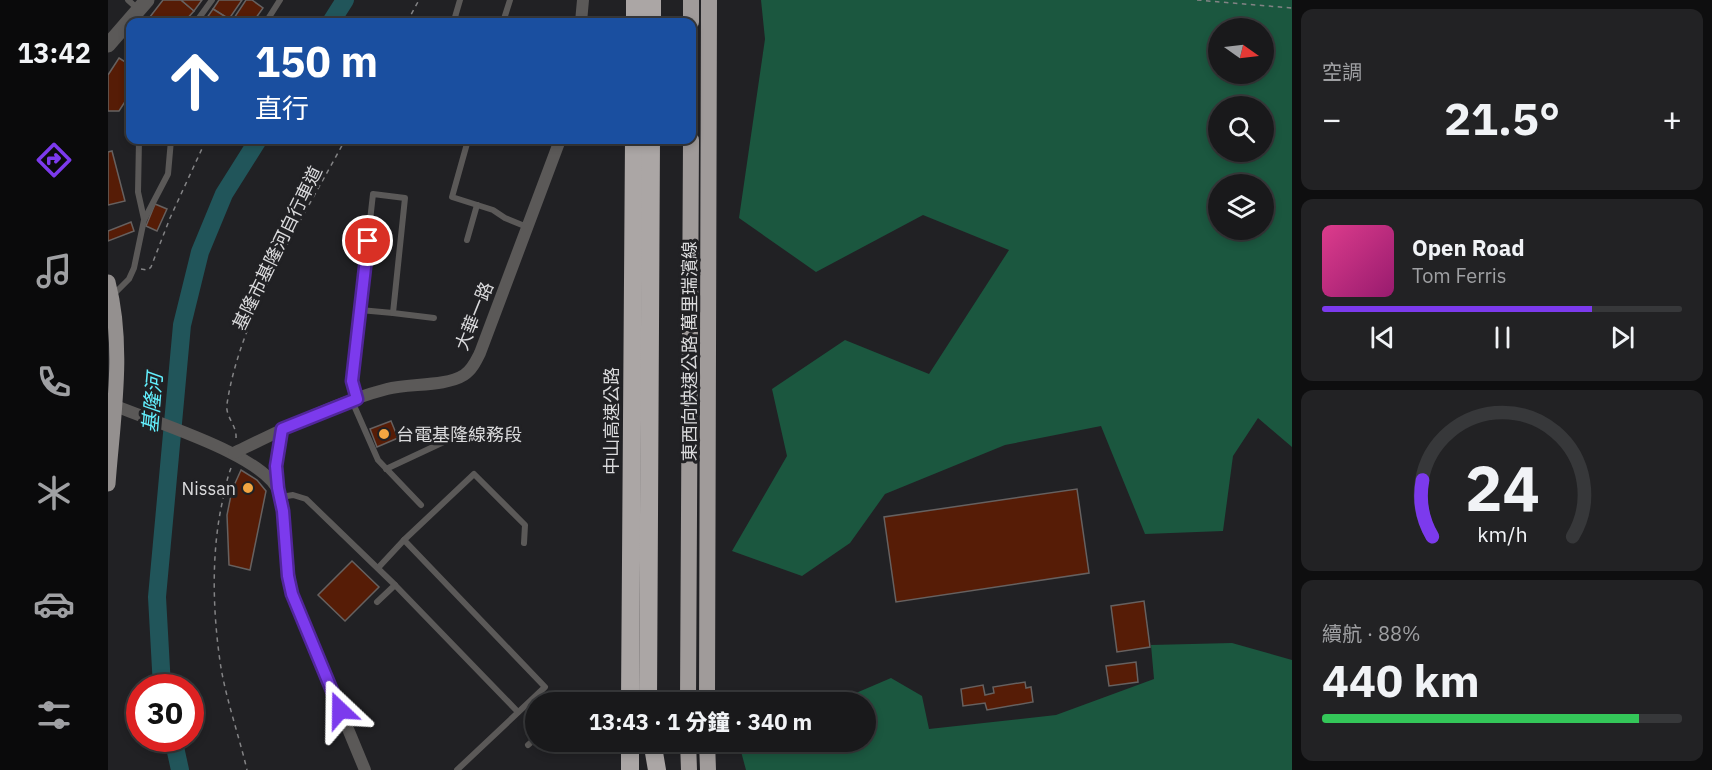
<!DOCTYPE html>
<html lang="zh-TW">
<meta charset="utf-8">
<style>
:root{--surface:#19191b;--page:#222224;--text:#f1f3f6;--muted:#9fa0a3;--line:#37383a;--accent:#7c3aed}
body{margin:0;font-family:"IBM Plex Sans","Noto Sans TC",sans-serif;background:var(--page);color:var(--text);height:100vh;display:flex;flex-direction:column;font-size:22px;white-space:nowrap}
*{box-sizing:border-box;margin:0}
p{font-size:20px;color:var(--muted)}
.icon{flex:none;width:33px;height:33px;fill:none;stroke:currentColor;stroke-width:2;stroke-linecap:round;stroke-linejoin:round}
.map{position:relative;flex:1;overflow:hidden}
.side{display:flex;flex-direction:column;gap:9px;padding:9px;background:#0e0e0f;width:420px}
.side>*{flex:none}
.top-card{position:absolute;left:18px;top:18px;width:570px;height:126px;border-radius:12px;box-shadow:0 3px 9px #0003,0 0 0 2px var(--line);background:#1a4fa0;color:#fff;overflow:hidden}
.needle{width:39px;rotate:104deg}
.tools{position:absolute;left:1100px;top:18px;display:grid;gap:12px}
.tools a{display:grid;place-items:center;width:66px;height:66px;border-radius:50%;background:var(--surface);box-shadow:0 3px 9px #0003,0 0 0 2px var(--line);font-size:30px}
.speed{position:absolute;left:18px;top:674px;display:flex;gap:12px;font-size:30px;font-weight:700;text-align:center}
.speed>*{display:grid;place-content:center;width:78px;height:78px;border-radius:50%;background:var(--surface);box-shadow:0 3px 9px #0003,0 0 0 2px var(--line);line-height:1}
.speed .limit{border:9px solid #d22;background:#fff;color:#111}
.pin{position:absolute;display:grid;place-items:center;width:51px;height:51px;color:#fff;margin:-26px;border:3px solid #fff;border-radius:50%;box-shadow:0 2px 6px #0007}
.me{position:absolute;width:66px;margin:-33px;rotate:337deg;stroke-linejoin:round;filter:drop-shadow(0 0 4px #0008)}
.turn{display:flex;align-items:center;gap:21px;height:126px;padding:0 30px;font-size:27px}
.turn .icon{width:78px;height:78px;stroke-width:2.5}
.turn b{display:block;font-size:42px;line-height:51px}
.big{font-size:45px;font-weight:800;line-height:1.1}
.side .widget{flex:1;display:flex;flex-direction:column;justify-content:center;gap:9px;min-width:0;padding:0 21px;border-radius:12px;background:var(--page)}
.side .dial{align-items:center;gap:0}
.dial svg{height:156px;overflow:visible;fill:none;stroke:var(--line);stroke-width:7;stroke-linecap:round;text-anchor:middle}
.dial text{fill:var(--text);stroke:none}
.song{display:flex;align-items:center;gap:18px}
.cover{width:72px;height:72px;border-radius:9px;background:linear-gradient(135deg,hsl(330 70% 55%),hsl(320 70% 35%))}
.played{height:6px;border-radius:3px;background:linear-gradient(90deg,var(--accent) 75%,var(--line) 75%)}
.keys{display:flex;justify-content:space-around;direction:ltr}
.heat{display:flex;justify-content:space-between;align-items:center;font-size:33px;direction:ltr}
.charge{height:9px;border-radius:4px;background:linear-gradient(90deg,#34c759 88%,var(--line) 0)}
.trip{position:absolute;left:417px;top:692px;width:351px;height:60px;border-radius:30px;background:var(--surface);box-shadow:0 3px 9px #0003,0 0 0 2px var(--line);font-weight:800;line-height:60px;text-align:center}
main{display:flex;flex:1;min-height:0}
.tab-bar{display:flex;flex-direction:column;width:108px;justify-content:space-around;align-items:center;background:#0a0a0b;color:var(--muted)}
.tab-bar .icon{width:42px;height:42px}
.tab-bar .active{color:var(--accent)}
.tab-bar b{font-size:27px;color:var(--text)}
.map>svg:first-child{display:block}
</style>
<main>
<nav class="tab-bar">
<b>13:42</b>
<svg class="icon active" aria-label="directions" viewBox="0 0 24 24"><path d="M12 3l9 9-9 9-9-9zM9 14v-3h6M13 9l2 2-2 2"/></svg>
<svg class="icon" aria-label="music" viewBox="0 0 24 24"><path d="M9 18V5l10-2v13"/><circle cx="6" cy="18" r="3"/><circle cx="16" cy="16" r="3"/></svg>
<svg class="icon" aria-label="phone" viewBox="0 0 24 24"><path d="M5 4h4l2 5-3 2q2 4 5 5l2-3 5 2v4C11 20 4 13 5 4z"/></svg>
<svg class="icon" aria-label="climate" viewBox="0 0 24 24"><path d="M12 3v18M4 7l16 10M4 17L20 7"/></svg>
<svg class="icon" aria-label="car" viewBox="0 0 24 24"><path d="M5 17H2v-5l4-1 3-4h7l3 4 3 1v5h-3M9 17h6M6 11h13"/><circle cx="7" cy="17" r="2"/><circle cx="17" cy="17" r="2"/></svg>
<svg class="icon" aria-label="filters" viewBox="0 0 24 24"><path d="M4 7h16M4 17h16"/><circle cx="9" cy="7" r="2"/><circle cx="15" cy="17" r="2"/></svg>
</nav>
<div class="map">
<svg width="1184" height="770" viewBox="0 0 1184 770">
<rect width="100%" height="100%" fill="#212124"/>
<g fill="#1b573f" fill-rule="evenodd">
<path d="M653,0H1184V447L1150,418L1125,456L1115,531L1037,534L993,426L897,445L777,494L742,543L694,576L624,551L679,456L664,389L737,340L821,374L901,250L815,215L708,272L631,218L657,39ZM1110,28H1155V74H1110ZM1110,106H1155V152H1110ZM1110,184H1155V230H1110Z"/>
<path d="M1124,643L1184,660V770H638L631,744L638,741H758V702H727L783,678L814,696L821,729L948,715L1046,679L1043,645Z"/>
</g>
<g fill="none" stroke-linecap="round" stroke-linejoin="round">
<g stroke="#21555a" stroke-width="18">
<path d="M223,22L237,0"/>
<path d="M54,687L49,597L74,325L92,252L116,194L150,140"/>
<path d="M65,738L72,770"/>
</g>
</g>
<g fill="#561c06" stroke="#666160" stroke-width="1.5">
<path d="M55,0H73L86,11L76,22H38Z"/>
<path d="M73,0H94L86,11Z"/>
<path d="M111,0H134L121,19L105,9Z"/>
<path d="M138,0H144L155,8L145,22H127L124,21Z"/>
<path d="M105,9L121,19L118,22H96Z"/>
<path d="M11,58L22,65V94L11,111H0V75Z"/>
<path d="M4,151L17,201L0,205V152Z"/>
<path d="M47,204L59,209L49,231L38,226Z"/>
<path d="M23,222L26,231L0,241V231Z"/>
<path d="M283,421L290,438L269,447L262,429Z"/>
<path d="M133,470L149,480L158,491L142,570L121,565L119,515L124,490Z"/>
<path d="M969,489L981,573L788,602L776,517Z"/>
<path d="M244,561L271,587L237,621L210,595Z"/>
<path d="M1036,601L1042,647L1009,652L1003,606Z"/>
<path d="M1028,662L1030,682L1001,686L998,666Z"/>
<path d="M917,682L918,688L923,687L925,702L879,710L877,703L855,706L853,689L875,685L877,695L886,693L885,687Z"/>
</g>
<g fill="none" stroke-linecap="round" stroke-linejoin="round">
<g stroke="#838385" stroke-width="1.5" stroke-dasharray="4.5 4.5" stroke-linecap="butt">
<path d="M1089,0L1184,8"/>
<path d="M299,22L311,0"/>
<path d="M33,269L40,270L43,267L62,218L98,140"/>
<path d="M128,438C129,425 117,417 119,404C132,316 195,218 237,140"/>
<path d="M123,468C118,481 116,495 113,508C103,559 105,616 113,668C119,702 131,736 139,770"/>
</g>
<g stroke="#5b5958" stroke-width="6">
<path d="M20,0L30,9"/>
<path d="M352,0L347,17L355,22"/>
<path d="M88,22L104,0"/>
<path d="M158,22L172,0"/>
<path d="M395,22L402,0"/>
<path d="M31,140L30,192L36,219"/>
<path d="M360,140L344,197L385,210L397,218L419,227"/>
<path d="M359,240L369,205"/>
<path d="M5,295L21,279L26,268L36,220L60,174L63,140"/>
<path d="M252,310L285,313"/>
<path d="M249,398L244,381L265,194L297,198L285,313L326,318"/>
<path d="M244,401L270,460L313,505"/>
<path d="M278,469L340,440"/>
<path d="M173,497L185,495L198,499L287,585L269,602"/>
<path d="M296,540L366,474L417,525L416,543"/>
<path d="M270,568L296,540L437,687L349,770"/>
<path d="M287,585L410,712"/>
<path d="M420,745L428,738"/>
</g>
<g stroke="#5b5958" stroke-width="12">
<path d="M473,22L475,0"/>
<path d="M1,403C40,421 158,454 172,494C176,505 176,518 177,530C179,552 180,573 184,594L257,770"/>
<path d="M126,453C173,430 228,402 279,389C301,383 337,387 356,375C364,370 368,361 372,353L452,140"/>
<path d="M170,488L168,466L174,429"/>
</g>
<path stroke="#5b5958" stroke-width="15" d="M0,45L39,0"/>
<path stroke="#94908f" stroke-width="15" d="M0,282C17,347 5,417 0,484"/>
<g stroke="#a09b9a" stroke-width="16">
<path d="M583,22V0"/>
<path d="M580,702L583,140"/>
<path d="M599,702L601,0"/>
<path d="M580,741L581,770"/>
<path d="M599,741L600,770"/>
</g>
<g stroke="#aba6a5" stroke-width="18">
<path d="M527,22V0"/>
<path d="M544,22V0"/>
<path d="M522,702L526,140"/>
<path d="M540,702L543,140"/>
<path d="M522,741V770"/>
<path d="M544,741L549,770"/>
</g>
</g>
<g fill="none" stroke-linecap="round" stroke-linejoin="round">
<defs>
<path id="route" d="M232,710L184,594L180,576L175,511L170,488L168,466L174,429L249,399L244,381L260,241"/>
</defs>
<use href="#route" stroke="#51269a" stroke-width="15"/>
<use href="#route" stroke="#7c3aed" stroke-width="10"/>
</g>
<g fill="#f2a541" stroke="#212124" stroke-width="2">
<circle cx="276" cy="434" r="6"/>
<circle cx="140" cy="488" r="6"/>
</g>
<g text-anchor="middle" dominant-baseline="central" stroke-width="6" stroke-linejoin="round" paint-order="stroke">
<g font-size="18" fill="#dadadc" stroke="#212124">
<text transform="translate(169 248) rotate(-64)">基隆市基隆河自行車道</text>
<text transform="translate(366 316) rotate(-68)">大華一路</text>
<text transform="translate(581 351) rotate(-90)">東西向快速公路 萬里瑞濱線</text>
<text transform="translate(503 421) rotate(-90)">中山高速公路</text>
</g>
<g font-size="18" fill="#dadadc" stroke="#212124" text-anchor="start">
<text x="288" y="434">台電基隆線務段</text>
<text x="128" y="488" text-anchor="end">Nissan</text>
</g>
<g font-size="20" font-style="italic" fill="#63f0fe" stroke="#212124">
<text transform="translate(44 403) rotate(-85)">基隆河</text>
</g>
</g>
</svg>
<div class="tools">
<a><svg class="needle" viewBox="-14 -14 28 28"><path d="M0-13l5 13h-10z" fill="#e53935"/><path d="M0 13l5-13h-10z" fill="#9fa0a3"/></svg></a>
<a><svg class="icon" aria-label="search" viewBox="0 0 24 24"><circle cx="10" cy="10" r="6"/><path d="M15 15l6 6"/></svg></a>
<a><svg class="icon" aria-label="layers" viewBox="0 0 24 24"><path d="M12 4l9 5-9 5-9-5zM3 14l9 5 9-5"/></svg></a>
</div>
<div class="speed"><div class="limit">30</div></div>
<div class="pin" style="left:260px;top:241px;background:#d93025"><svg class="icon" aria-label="arrive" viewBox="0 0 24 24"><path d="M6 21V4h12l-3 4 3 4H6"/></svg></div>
<svg class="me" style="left:232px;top:710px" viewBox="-20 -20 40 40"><path d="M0-17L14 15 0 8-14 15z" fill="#7c3aed" stroke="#fff" stroke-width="4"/></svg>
<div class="trip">13:43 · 1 分鐘 · 340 m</div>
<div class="top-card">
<div class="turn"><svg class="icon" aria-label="ahead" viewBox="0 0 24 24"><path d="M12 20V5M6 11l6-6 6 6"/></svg><div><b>150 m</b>直行</div></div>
</div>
</div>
<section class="side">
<div class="widget"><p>空調</p>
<div class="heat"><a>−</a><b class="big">21.5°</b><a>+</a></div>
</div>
<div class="widget">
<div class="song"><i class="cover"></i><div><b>Open Road</b><p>Tom Ferris</p></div></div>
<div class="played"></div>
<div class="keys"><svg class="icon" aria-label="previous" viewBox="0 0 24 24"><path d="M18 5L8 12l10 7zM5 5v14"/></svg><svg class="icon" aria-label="pause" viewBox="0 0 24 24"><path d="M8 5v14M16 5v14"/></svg><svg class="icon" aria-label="next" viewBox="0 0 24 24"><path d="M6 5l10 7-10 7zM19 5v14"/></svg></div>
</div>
<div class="widget dial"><svg viewBox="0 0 100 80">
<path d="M14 69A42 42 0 1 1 86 69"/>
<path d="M14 69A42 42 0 0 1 9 40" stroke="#7c3aed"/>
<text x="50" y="56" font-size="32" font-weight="700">24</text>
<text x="50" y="72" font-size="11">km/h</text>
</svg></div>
<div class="widget"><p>續航 · 88%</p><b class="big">440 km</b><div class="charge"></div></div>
</section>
</main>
